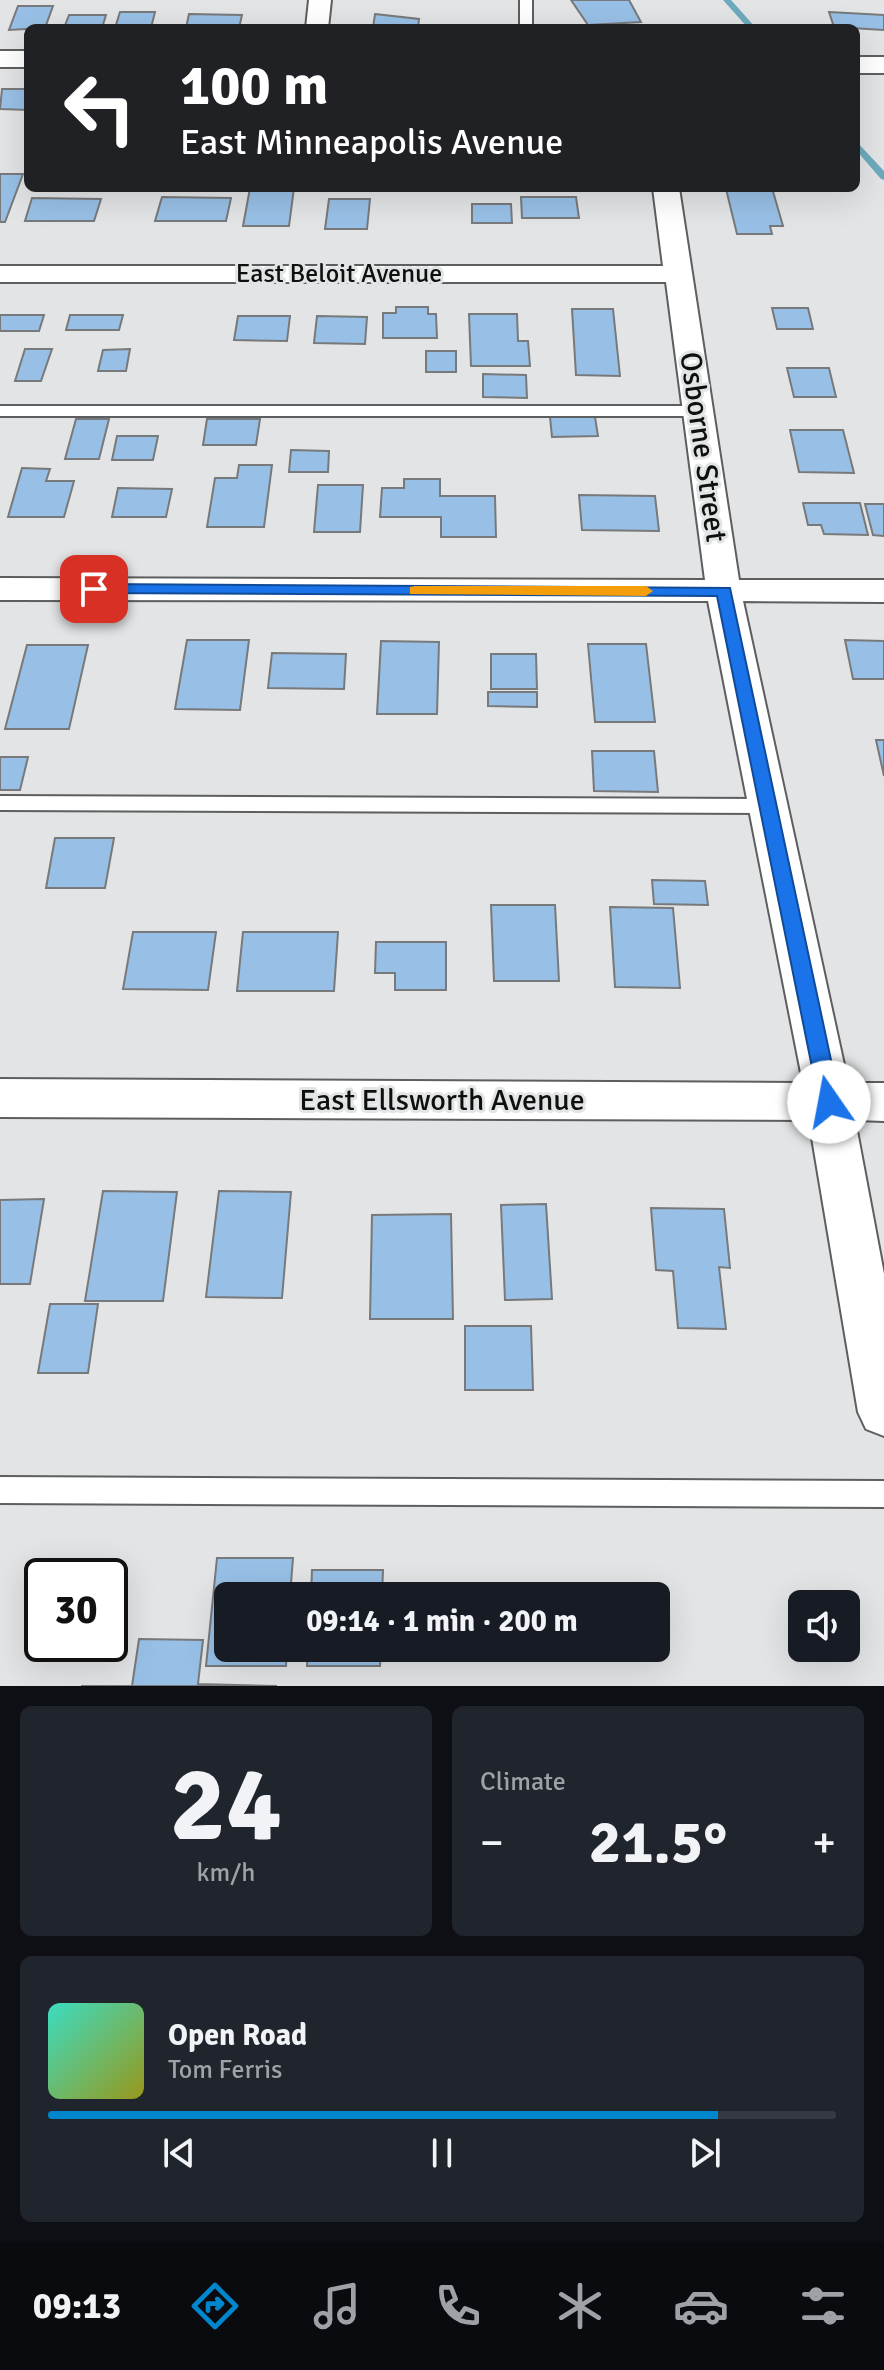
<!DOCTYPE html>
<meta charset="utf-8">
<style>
:root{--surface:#171b24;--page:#20242c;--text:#f1f3f6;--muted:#9ea1a6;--line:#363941;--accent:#0086cd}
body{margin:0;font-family:Signika,sans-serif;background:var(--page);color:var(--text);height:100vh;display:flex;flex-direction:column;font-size:30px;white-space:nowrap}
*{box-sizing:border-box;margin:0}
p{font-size:26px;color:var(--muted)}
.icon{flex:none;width:44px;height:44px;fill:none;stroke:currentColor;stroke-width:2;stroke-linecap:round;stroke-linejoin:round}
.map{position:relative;height:1686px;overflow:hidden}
.details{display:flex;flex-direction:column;gap:20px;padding:20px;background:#0d0f14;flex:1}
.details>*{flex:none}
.banner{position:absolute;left:24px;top:24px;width:836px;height:168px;border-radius:12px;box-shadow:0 8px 32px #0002;background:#202124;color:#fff;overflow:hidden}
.controls{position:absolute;left:788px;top:1590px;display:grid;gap:16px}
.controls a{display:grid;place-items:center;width:72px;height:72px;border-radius:12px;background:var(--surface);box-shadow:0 8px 32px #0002;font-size:40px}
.speed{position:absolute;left:24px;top:1558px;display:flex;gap:16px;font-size:40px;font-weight:700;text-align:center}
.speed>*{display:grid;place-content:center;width:104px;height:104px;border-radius:50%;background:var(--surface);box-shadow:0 8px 32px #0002;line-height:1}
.speed .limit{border:4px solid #111;border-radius:12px;background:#fff;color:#111}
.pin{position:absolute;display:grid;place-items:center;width:68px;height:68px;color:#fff;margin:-34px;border-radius:16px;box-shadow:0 4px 12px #0006}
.me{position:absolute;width:88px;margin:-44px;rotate:348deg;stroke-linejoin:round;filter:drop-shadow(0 0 6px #0008)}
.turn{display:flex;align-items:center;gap:28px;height:168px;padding:0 24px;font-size:36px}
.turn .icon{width:104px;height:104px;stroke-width:2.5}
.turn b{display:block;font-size:56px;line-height:68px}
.big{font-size:60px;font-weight:800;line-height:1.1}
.details .widget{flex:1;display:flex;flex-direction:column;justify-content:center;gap:12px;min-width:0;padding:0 28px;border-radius:12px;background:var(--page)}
.details .dial{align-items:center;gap:0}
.dial b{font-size:104px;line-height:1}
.song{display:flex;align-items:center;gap:24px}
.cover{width:96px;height:96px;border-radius:12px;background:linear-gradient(135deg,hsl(170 70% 55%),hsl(60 70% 35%))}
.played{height:8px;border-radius:4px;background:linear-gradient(90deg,var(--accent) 85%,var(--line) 85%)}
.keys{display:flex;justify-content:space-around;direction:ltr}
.heat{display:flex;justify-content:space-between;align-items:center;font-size:44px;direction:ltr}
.details .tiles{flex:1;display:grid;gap:20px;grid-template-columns:1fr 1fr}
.widget:last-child{grid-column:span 2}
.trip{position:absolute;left:214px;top:1582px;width:456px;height:80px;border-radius:12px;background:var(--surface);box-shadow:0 8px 32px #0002;font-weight:800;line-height:80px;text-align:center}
.tab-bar{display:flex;height:128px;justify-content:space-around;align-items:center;background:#090b0e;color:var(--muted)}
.tab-bar .icon{width:56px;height:56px}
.tab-bar .on{color:var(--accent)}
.tab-bar b{font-size:36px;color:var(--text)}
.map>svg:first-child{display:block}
</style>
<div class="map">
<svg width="884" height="1686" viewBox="0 0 884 1686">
<rect width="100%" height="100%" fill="#e2e4e5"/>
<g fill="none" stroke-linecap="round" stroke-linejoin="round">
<g fill="#6daabe" fill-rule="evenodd">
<path d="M723,0H731L756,28H748Z"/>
<path d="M856,141L884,171V180L881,179L856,150Z"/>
</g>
</g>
<g fill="#98c0e6" stroke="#78797b" stroke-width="2">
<path d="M571,0H629L641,22L588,25Z"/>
<path d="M18,6H53L45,28L9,30Z"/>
<path d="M120,12H155L151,28H115Z"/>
<path d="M829,12L884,15V30L834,27Z"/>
<path d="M189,14L242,15L239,28H186Z"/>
<path d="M375,14L419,19L418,28H373Z"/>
<path d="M69,15H106L102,28H64Z"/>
<path d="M2,89H28V110L0,109Z"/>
<path d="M0,174H23L5,222H0Z"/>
<path d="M250,188H294L289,226H243Z"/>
<path d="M772,188L783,226H770L772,234H737L726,189Z"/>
<path d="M162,197L231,198L226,221H155Z"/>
<path d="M521,197H576L579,218H522Z"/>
<path d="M32,198L101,199L94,221H25Z"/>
<path d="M329,199H370L367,229H325Z"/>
<path d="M472,204H511L512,223H472Z"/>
<path d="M396,307H428V314H436L437,338H383V313H396Z"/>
<path d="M772,308H808L813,329H777Z"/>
<path d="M572,309H613L620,376L576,375Z"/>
<path d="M469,314H517L518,341H528L530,366H471Z"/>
<path d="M0,315H44L39,331H0Z"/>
<path d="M70,315H123L119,330H66Z"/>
<path d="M238,316H290L287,341L234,340Z"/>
<path d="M317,316L367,317L365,344L314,343Z"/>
<path d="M25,349H52L41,381H15Z"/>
<path d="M130,349L126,371H98L103,350Z"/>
<rect x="426" y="351" width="30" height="21"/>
<path d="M787,368H829L836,397H794Z"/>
<path d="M483,374L526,375L527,398L483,397Z"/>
<path d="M550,417H595L598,436L552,437Z"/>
<path d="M76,419H109L99,459H65Z"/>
<path d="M207,419H260L256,445H203Z"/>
<path d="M790,430H843L854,473L799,472Z"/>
<path d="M117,436H158L153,460H112Z"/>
<path d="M291,450L329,451L328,472H289Z"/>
<path d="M239,465H272L264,527H207L215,478H237Z"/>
<path d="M22,468L50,469L46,481H74L64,517H8Z"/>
<path d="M404,479H440V496H495L496,537H441V517H380L382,488H404Z"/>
<path d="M318,485H363L360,532H314Z"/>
<path d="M118,488L172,489L166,517H112Z"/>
<path d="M579,495L655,496L659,531L582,530Z"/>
<path d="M803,503H860L868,535L824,534L821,525H808Z"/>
<path d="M865,504H884V536L873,535Z"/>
<path d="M187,640H249L240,710L175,709Z"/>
<path d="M845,640L884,641V679H853Z"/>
<path d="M381,641L439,642L437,714H377Z"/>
<path d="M588,644H646L655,722H595Z"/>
<path d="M27,645H88L69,729H5Z"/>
<path d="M272,653L346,654L344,689L268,688Z"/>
<path d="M491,654H536L537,689H491Z"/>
<path d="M488,692H537V707L488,706Z"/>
<path d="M876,740H884V776Z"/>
<path d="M592,751H654L658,792L594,791Z"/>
<path d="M0,757H28L20,790H0Z"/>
<path d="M55,838H114L105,888H46Z"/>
<path d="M652,880L705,881L708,905L654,904Z"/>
<path d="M491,905H555L559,981H494Z"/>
<path d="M610,907L673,908L680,988L615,987Z"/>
<path d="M133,932H216L208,990L123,989Z"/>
<path d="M243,932H338L334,991H237Z"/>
<path d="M376,942H446V990H395V973H375Z"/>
<path d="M103,1191L177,1192L163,1301H85Z"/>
<path d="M219,1191L291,1192L282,1298L206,1297Z"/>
<path d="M44,1199L30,1284H0V1200Z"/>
<path d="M546,1204L552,1299L505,1300L501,1205Z"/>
<path d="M651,1208L724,1209L730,1268L719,1267L726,1329L678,1328L673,1271L656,1270Z"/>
<path d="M451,1214L453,1319H370L372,1215Z"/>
<path d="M50,1304H98L88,1373H38Z"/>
<path d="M465,1326H531L533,1390H465Z"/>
<path d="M217,1558H293L290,1596H228V1648H287L286,1666H206Z"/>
<path d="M312,1570H383L382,1596H311Z"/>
<path d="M139,1639L203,1640L198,1684L277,1686H81H132Z"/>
<path d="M308,1648H381L380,1666H307Z"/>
</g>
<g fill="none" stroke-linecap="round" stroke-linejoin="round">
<defs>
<g id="service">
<rect x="520" y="0" width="12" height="28"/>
<path d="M0,406H698L706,411L698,416H0Z"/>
<path d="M0,796L768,799L778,806L768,813L0,810Z"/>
<path d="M0,1477L884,1481V1507L0,1503Z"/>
</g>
<g id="minor">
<path d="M309,0H331L328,28H306Z"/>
<path d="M653,188H679L739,580H884V602L743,601L848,1083H884V1121L855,1120L884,1274V1436L866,1429L858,1412L809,1120L0,1117V1079L803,1083L708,601L0,600V578L705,580L666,282H0V266H663Z"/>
</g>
<g id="tertiary">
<rect x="0" y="51" width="28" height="16"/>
<rect x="856" y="57" width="28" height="16"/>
</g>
</defs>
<use href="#service" stroke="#5c5e5f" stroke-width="4"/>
<use href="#minor" stroke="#5c5e5f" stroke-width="4"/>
<use href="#tertiary" stroke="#5c5e5f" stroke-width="4"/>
<use href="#service" fill="#fff" fill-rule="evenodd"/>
<use href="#minor" fill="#fff" fill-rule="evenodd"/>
<use href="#tertiary" fill="#fff" fill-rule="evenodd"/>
</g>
<path fill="#1a73e8" stroke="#114b97" stroke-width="2" d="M94,584L730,588L840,1102L837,1108H822L819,1102L717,596L89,593V586Z"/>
<path fill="#f59e0b" d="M415,586H646L653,591L646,596L410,594V587Z"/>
<g text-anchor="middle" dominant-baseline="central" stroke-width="6" stroke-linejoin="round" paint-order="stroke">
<g font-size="26" fill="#0e0f0f" stroke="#e2e4e5">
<text x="339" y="274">East Beloit Avenue</text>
</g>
<g font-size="30" fill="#0e0f0f" stroke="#e2e4e5">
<text transform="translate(703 447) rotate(82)">Osborne Street</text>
<text x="442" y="1100">East Ellsworth Avenue</text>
</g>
</g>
</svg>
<div class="controls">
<a><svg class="icon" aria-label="sound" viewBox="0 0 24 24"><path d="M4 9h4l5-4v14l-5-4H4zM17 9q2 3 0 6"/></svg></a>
</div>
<div class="speed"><div class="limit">30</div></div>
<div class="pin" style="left:94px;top:589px;background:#d93025"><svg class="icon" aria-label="arrive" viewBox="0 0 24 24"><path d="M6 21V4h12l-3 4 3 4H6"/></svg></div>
<svg class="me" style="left:829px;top:1102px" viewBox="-20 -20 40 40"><circle r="19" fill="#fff"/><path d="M0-13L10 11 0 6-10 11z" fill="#1a73e8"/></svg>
<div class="trip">09:14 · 1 min · 200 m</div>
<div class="banner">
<div class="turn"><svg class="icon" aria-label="left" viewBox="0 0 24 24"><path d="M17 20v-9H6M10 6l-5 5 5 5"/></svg><div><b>100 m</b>East Minneapolis Avenue</div></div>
</div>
</div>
<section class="details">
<div class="tiles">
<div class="widget dial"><b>24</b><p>km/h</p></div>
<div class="widget"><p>Climate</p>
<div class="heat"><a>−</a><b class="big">21.5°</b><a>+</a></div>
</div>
<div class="widget">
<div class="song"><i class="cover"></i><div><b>Open Road</b><p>Tom Ferris</p></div></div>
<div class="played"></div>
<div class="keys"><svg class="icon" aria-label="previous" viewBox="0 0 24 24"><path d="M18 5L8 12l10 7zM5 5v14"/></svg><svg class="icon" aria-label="pause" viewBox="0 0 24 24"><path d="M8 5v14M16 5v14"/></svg><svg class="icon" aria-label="next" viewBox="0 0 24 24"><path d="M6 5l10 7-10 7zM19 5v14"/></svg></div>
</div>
</div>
</section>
<nav class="tab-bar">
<b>09:13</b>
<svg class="icon on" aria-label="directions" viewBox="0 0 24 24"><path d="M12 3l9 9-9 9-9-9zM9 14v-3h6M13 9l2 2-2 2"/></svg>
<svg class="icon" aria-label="music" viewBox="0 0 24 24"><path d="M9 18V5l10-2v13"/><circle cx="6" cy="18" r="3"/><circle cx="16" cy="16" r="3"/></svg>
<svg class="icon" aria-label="phone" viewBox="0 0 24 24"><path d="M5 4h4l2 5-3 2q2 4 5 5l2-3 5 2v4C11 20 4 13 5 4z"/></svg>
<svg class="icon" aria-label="climate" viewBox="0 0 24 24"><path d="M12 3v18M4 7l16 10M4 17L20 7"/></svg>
<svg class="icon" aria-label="car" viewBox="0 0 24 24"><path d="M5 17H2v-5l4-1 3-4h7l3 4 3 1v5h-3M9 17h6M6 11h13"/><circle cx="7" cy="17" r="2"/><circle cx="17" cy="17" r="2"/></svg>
<svg class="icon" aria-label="filters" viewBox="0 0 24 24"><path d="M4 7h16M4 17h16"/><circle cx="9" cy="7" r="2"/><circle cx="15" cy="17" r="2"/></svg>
</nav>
